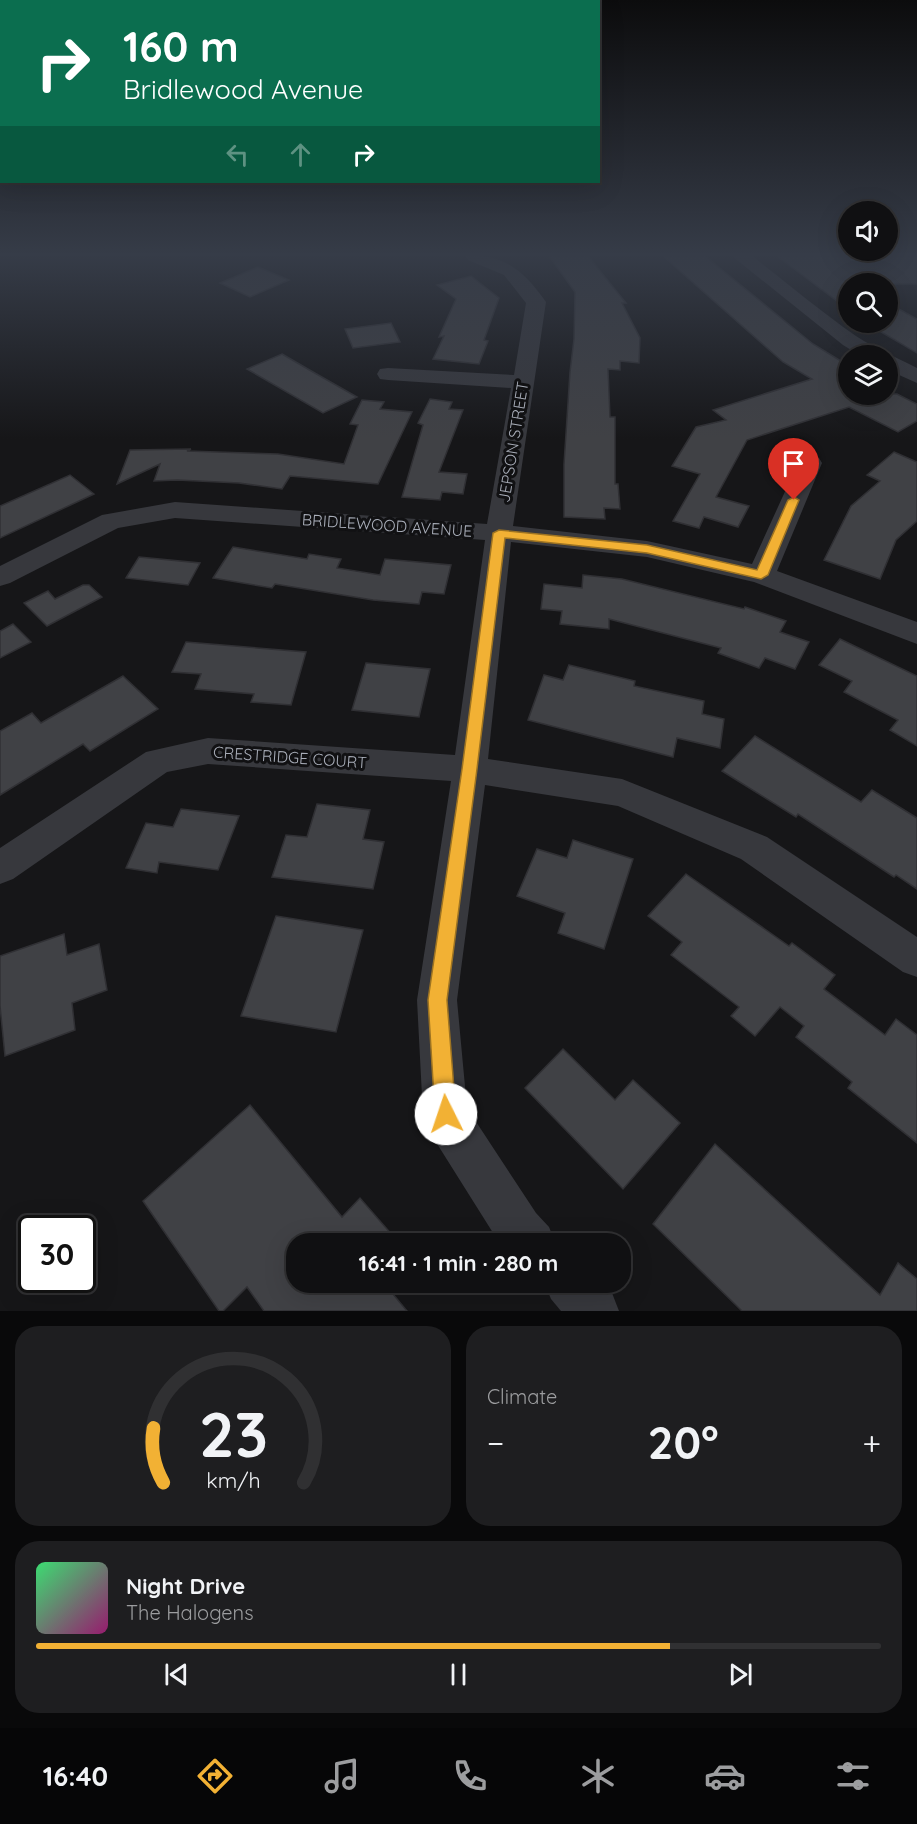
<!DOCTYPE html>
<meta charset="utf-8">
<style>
:root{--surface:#101012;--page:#1e1e20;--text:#f1f3f6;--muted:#9c9d9f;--line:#303032;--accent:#f2b134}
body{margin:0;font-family:Quicksand,sans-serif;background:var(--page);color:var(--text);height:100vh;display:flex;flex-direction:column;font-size:22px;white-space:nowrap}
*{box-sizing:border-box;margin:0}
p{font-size:20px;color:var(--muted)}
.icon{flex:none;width:33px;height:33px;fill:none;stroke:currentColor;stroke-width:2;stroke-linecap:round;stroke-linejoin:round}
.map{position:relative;height:1311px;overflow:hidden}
.panel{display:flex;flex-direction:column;gap:15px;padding:15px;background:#09090a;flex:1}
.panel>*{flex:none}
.top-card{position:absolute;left:0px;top:0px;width:600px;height:183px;box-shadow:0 6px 24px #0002,0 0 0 2px var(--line);background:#0b6e4f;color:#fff;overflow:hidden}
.fabs{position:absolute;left:838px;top:201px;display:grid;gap:12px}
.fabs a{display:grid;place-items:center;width:60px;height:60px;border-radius:50%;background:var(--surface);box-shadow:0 6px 24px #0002,0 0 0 2px var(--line);font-size:30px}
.speed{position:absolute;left:18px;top:1215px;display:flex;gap:12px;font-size:30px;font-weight:700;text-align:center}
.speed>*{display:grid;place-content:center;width:78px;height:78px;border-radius:50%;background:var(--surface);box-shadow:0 6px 24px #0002,0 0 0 2px var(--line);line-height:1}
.speed .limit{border:3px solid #111;border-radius:9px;background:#fff;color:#111}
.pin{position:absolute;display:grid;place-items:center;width:51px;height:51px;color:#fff;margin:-62px -26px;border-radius:50% 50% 50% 0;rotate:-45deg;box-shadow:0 0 6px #0007}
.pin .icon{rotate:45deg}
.me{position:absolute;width:66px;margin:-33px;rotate:356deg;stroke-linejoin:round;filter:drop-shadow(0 0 4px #0008)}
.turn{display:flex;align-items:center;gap:21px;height:126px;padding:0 24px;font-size:27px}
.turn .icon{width:78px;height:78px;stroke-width:2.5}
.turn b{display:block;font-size:42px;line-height:51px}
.lanes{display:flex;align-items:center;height:57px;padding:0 24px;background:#0003;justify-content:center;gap:30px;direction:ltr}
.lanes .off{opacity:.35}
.big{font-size:45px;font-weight:700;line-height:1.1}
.panel .card{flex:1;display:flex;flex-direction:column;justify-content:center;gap:9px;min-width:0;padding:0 21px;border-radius:24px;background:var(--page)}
.panel .dial{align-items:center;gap:0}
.dial svg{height:156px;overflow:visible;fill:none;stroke:var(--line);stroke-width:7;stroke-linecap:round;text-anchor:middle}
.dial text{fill:var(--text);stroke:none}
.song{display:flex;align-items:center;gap:18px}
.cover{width:72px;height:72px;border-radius:9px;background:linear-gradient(135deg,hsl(140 70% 55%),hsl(320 70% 35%))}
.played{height:6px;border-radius:3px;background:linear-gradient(90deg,var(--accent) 75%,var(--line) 75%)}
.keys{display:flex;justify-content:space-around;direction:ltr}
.heat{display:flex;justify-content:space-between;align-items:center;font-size:33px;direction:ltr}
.panel .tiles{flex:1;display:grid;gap:15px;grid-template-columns:1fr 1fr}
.card:last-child{grid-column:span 2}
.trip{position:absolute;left:286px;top:1233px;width:345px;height:60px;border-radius:24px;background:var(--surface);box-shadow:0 6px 24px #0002,0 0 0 2px var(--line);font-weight:700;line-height:60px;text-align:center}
.dock{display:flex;height:96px;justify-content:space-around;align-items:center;background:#060607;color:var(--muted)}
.dock .icon{width:42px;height:42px}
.dock .current{color:var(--accent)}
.dock b{font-size:27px;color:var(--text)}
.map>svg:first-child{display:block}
</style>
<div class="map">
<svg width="917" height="1311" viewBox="0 0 917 1311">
<rect width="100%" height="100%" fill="#161618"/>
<g fill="#404145" stroke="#303034" stroke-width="1.5">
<path d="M549,256H588L626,303H622L640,338L639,363L620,361V370L608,369L610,417H615V484H618L620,509L604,508L605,519L564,517V464L570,372L574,339L575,292Z"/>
<path d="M663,256H705L813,344L849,366V394H897L917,404V421L898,432L849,407L747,440L716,497L749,506L738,527L704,517L699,528L673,521L700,474L672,466L696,427L726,420L713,410L812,379L783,362Z"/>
<path d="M777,256H917V284H849V310Z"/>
<path d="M258,267L289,280L250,297L220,283Z"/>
<path d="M471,276L499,298L484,340L488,341L479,364L433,359L444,336L439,337L456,299L437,285Z"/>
<path d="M888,303L917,319V353L869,325L888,322Z"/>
<path d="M391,323L400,342L353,348L345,329Z"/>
<path d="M282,354L313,372L357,397L323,413L247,369Z"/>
<path d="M430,399L452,402L449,409L463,410L439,472L467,474L463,494L442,492L440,500L402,497L423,425L418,423Z"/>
<path d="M362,400L384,402L380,409L412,412L378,484L290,476L282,489L239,483L177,480L154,481L160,464L117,484L130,450L191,449L187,451L278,454L344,464L358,425L350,424Z"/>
<path d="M894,452L917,462V521L896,540L880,579L824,560L851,506L880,481L867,475Z"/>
<path d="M70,475L94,494L0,538V506Z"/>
<path d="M233,547L307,559L309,554L341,559L337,568L380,575L385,559L451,565L444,594L422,592L419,604L373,600L275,584L272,588L213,578Z"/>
<path d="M139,557L200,563L188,585L126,578Z"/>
<path d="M583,575L622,579L744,609L745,607L786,621L780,632L809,642L795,669L765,658L759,668L718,653L721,648L609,619V629L560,624L562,611L541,609L544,584L582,588Z"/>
<path d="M83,585H89L102,597L47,626L24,603L48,591L55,599Z"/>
<path d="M13,624L31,642L0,658V631Z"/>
<path d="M840,639L917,676V746L890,730L898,720L844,692L852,681L819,665Z"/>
<path d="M186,642L306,652L291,705L251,702L254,694L195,689L201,674L172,672Z"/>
<path d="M366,663L430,669L419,717L352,710Z"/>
<path d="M569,665L635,681L634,686L704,701L702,714L724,719L720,748L677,738L673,757L528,720L544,675L563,680Z"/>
<path d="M123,676L158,709L90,751L83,744L0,795V731L32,713L41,723Z"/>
<path d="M755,736L861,802L872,790L917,818V889L896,875L894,877L798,814L796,817L722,771Z"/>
<path d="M317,804L370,810L363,839L384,842L373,889L272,877L286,835L307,837Z"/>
<path d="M181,809L239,816L218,870L159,862L157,873L126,868L146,823L173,827Z"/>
<path d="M573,840L633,859L604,949L558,933L565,913L517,896L537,849L567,858Z"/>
<path d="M686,874L789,946L792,943L835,975L824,989L885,1035L896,1019L917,1035V1143L848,1088L852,1082L796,1037L804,1026L780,1007L755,1036L731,1016L739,1007L671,955L682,942L648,916Z"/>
<path d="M276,916L363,930L336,1032L241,1016Z"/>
<path d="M64,934L67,955L99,944L107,990L72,1003L75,1030L5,1056L0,1006V956Z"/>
<path d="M563,1049L615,1100L633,1080L680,1123L623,1189L525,1088Z"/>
<path d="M250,1105L342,1217L360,1198L400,1244H297V1282H383L407,1311H264L247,1287L223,1311H219L143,1201Z"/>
<path d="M715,1144L880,1295L898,1263L917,1279V1311H742L653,1224Z"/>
</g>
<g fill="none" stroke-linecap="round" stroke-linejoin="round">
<g fill="#37383d" fill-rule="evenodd">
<path d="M465,256C504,253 524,271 546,302L513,526L647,541L752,564L798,463L801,458L810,456L819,458L822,463L777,571L917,622V644L754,582L647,557L511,542L488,759L622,779L767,837L917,937V977L903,972L741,859L618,806L485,785L457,1000L467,1108L536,1213L549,1227L556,1244H500L429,1131L423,1115L417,1000L451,781L208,764L167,772L13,879L0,884V848L146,752L208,738L455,755L485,540L175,518L118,528L10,583L0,586V566L102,515L175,502L487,524L511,388L388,380L380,379L377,374L380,369L388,368L514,375L526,303L504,275L468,260Z"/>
<path d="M732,256H752C786,282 820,311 856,336C876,349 896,357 917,368V383L888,370V356H861L843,345Z"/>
<path d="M544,1282H602L612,1293L619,1311H561L551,1299Z"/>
</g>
</g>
<linearGradient id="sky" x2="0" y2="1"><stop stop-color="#0c0c0d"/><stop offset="0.58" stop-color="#363c48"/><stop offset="1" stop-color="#363c48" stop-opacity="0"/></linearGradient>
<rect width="917" height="439" fill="url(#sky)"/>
<path fill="#f2b134" stroke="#9d7322" stroke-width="1.5" d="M794,497L799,500L768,575L761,579L647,553L505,538L477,769L447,1000L456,1114L453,1122L446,1125L438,1122L435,1114L428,1000L462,769L493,533L499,530L647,545L757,570L788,500Z"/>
<g text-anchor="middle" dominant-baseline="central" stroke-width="6" stroke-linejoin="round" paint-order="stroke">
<g font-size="16" fill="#a8adb8" stroke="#111113">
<text transform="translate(513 442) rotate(-81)">JEPSON STREET</text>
<text transform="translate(387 525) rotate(4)">BRIDLEWOOD AVENUE</text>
<text transform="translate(290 757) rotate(4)">CRESTRIDGE COURT</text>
</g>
</g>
</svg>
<div class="fabs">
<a><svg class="icon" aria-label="sound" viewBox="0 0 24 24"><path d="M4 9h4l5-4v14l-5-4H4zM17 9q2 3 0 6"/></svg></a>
<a><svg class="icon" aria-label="search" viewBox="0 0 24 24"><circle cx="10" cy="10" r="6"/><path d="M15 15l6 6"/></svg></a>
<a><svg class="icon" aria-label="layers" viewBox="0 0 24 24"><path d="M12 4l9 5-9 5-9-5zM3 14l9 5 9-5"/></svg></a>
</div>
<div class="speed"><div class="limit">30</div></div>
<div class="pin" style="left:794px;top:500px;background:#d93025"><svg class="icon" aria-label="arrive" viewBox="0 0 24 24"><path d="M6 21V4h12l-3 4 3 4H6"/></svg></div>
<svg class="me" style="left:446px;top:1114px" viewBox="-20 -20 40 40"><circle r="19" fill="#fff"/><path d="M0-13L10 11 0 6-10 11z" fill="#f2b134"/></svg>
<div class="trip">16:41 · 1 min · 280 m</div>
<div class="top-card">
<div class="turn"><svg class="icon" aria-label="right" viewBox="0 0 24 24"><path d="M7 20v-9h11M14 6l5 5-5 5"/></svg><div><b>160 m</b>Bridlewood Avenue</div></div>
<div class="lanes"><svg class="icon off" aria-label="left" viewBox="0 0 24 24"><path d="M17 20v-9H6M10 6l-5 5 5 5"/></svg><svg class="icon off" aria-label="ahead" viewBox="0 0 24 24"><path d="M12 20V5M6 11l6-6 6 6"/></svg><svg class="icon" aria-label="right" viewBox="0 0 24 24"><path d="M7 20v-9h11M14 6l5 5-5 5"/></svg></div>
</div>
</div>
<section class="panel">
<div class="tiles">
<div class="card dial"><svg viewBox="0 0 100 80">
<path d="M14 69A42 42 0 1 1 86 69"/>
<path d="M14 69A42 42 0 0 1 9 41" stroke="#f2b134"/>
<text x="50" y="56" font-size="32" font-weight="700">23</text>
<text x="50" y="72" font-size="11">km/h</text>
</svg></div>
<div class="card"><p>Climate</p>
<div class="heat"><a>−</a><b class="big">20°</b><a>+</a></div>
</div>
<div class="card">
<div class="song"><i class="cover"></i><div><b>Night Drive</b><p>The Halogens</p></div></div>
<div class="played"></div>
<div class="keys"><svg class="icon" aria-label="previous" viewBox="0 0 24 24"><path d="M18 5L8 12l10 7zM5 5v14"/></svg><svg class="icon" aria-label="pause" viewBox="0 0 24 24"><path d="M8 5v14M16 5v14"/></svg><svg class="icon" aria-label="next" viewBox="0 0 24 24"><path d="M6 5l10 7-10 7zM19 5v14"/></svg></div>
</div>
</div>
</section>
<nav class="dock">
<b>16:40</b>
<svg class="icon current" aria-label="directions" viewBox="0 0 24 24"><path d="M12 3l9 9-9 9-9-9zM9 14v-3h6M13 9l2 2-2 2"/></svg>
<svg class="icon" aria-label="music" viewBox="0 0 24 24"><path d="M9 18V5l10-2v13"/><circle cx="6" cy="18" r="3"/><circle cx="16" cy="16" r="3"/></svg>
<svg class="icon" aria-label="phone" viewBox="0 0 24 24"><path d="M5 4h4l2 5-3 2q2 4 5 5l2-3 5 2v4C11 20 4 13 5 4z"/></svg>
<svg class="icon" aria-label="climate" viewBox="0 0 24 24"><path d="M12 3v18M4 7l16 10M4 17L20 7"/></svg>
<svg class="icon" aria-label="car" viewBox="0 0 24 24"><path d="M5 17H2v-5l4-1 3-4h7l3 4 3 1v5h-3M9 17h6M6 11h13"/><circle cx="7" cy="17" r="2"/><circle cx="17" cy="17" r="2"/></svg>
<svg class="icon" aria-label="filters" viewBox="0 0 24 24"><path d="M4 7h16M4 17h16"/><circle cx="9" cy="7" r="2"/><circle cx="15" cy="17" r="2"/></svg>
</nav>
